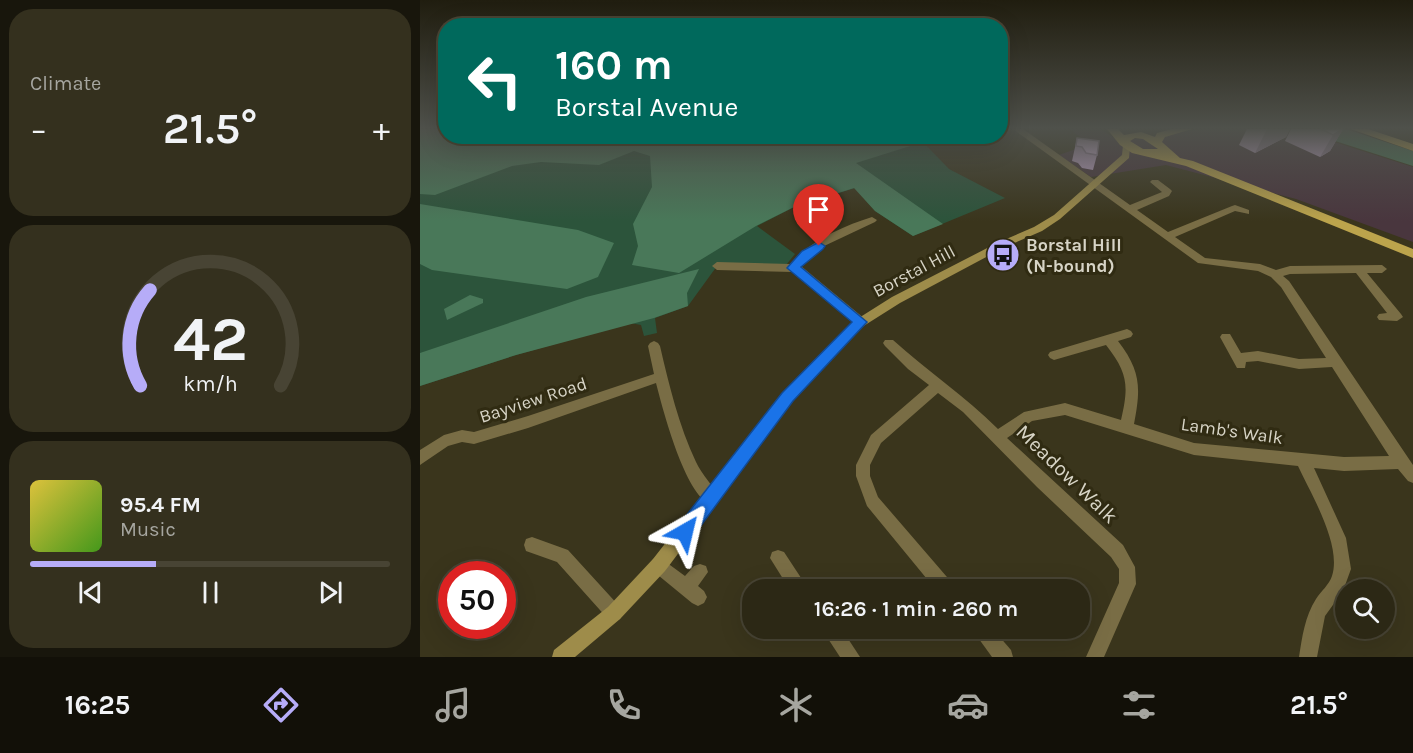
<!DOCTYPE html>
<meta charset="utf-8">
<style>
:root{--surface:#2c2815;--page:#34301e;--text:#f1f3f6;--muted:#a6a6a0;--line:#484434;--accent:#b6acf8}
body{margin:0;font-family:Karla,sans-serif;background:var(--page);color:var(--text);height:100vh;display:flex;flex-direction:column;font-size:22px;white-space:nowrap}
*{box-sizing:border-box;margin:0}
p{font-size:20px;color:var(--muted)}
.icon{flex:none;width:33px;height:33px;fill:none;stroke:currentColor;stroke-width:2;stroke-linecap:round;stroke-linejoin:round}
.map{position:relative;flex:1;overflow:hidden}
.side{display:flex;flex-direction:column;gap:9px;padding:9px;background:#18160c;width:420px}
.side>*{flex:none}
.hud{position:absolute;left:18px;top:18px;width:570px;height:126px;border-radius:24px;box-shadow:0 6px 24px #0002,0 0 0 2px var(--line);background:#00695c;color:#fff;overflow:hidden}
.controls{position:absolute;left:915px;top:579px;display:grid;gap:12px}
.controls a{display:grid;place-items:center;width:60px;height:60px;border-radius:50%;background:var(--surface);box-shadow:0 6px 24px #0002,0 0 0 2px var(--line);font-size:30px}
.speed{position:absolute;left:18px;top:561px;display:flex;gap:12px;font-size:30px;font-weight:700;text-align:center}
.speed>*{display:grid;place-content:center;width:78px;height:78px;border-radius:50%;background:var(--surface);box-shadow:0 6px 24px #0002,0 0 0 2px var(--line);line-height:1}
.speed .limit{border:9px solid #d22;background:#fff;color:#111}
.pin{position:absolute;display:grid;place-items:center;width:51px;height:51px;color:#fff;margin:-62px -26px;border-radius:50% 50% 50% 0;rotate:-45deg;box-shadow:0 0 6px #0007}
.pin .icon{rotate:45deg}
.me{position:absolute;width:66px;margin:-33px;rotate:37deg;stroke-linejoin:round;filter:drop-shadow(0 0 4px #0008)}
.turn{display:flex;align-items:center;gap:21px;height:126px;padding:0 18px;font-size:27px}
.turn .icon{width:78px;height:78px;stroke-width:2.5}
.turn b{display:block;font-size:42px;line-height:51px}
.big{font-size:45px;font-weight:600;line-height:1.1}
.side .widget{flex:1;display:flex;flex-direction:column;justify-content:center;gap:9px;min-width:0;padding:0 21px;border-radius:24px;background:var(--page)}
.side .dial{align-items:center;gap:0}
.dial svg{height:156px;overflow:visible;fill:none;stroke:var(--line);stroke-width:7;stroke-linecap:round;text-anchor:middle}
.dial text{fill:var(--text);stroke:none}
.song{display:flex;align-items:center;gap:18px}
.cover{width:72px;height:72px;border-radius:9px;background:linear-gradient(135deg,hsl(50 70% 55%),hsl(100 70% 35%))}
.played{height:6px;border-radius:3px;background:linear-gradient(90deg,var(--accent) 35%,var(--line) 35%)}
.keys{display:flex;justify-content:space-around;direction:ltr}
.heat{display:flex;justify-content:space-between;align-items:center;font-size:33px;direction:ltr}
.trip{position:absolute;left:322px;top:579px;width:348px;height:60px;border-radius:24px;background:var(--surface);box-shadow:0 6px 24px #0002,0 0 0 2px var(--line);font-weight:600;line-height:60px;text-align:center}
.dock{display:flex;height:96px;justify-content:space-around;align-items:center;background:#121008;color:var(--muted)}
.dock .icon{width:42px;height:42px}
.dock .current{color:var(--accent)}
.dock b{font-size:27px;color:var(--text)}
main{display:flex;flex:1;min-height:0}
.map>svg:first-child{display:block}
</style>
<main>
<section class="side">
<div class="widget"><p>Climate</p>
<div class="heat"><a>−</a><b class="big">21.5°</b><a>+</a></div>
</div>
<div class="widget dial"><svg viewBox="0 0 100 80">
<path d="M14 69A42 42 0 1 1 86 69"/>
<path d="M14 69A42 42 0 0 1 19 20" stroke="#b6acf8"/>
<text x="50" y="56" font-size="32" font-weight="700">42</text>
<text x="50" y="72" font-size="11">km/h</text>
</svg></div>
<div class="widget">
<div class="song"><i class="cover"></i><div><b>95.4 FM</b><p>Music</p></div></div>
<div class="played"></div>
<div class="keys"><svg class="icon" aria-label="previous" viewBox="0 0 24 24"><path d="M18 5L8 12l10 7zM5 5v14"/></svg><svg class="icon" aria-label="pause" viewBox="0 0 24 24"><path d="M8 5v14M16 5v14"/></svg><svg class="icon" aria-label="next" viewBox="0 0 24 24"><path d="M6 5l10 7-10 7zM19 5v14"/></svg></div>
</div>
</section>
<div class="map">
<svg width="993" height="657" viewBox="0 0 993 657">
<rect width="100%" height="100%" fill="#3a351c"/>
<path fill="#49363e" d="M650,129H680L699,141L783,129H873L993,167V242L876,199L746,165L671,177L639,155L670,144Z"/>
<path fill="#2c543b" d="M0,129H25L26,136L498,137L529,169L585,198L493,236L455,211L435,188L374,207L337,226L375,254L366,265L297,266L268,306L235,318L237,333L224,336L221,325L210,323L96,355L0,386Z"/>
<g fill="#497859">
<path d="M0,129H25L26,136L498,137L503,142L436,163L523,224L493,236L455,211L434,188L374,207L336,226L259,273L212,265L218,246L213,224L232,187L230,156L214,151L179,165L121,162L92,166L15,195L0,194Z"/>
<path d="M878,129H926L993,151V166Z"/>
<path d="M0,204L158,230L194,243L178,277L147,289L12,270L0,264Z"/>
<path d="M279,269L267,293L268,306L234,318L96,355L0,386V353L166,297Z"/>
<path d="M50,295L63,299V303L27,320L24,309Z"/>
</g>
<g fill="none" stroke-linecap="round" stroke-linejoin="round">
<g fill="#796d45" fill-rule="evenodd">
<path d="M593,129H603L710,205L742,192L730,182L732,180H738L750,189L752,191L749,196L717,210L748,232L812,206L815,205L829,210V214L815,211L755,237L785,258L840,264L856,270L870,266L962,265L967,269L962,273H947L981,314L983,317L977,321L959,320L957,317L959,314L967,313L936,273L870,274L863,276L869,281L993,465V483L988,481L978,469L924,471L894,468L926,538L931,569L923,591L905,616L897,657H879C882,637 885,616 896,599C901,591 909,585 912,576C922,545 891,494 878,466L774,455L645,415L612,421L587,438L703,545L715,567L716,584L684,657H666L699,583V569L691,557L617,487L543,412L518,393L461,443L450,465V476L458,497L533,584L535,590H516L447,506L436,476V465L451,435L509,385L488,369L465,346L463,343L465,340H473C507,371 545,396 578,429L604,412L645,403L701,420C709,386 708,373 686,345L634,360L630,358L628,355L630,352L707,329L711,331L713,334L711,337L698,341C721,371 721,388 714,424L774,443L924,457L969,456L912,367L879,369L838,361L826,362L825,368H817L800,337L802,334H810L821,353L838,351L879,359L906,358L861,287L851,277L838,271L778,263Z"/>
<path d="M452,217L457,220L455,222L402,247L381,266L445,319L447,322L445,325H437L373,272L297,270L292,266L297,262L370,264C390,241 423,226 452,217Z"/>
<path d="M234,341L238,343L240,346C249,385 259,426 276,462C282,475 293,485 299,498L296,503L291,505C265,495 243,410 236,383L108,428L54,444L42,442L28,446L0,465V450L24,435L42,430L54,432L108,416L234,374L228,346L230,343Z"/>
<path d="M112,537L148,550L200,607L203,613L200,619L194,622L188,619L137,562L106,551L104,545L106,539Z"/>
<path d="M358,550L364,552L389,590H370L350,558L352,552Z"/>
<path d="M239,557L265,576L274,566L280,564L286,566L288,572L278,586L284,591L287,597L284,603L278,606L272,603L233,571L231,565L233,559Z"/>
<path d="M401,628H421L440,657H420Z"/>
<path d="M551,628H572L591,650L593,657H572Z"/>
</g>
<path fill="#9e8c4a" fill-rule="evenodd" d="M703,145L710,147L709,158L640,219L622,231L585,247L480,303L442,327L373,401L245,571L200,619L155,657H132L134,650L188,607L233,559L363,393L434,321L472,297L577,243L614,227L634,215L702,155Z"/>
<path fill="#bca44c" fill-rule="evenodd" d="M687,129H698L704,135L721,132L735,137L737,133L752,129H772L745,137L742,142L760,158L773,161L993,249V258L766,166L712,153L700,145ZM715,138L723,139L738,149H723L710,141Z"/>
<path fill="#c9ae4c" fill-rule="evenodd" d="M931,129H948L993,144V151Z"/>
</g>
<g fill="#c1a4ca">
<path d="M827,129H870L866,137L835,153L819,145Z"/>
<path d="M871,129H923L910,151L900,157L865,141Z"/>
<path d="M657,138L677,155L673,170L662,168L658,163L652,161Z"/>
</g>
<g fill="#9d86a4">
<path d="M848,129H870L866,137L835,153L846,131Z"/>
<path d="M923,129L910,151L900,157L913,135Z"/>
</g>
<g fill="#e0bfeb" stroke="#9d86a4" stroke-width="1.5">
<path d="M901,129H923L913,135Z"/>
<path d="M657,138L679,141L677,155L666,153L662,147L656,146Z"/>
</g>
<linearGradient id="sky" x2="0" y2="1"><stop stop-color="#201d0f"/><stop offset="0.58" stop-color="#4f514b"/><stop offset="1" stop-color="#4f514b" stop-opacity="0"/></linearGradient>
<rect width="993" height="221" fill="url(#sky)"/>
<path fill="#1a73e8" stroke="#114b97" stroke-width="1.5" d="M399,242L405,246L403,249L381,267L447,322L373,401L271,539L265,541L258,539L256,532L258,526L362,393L432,322L367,268L382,251Z"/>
<defs>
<symbol id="bus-disc" viewBox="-11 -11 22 22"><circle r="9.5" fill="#b6acf8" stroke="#302b12"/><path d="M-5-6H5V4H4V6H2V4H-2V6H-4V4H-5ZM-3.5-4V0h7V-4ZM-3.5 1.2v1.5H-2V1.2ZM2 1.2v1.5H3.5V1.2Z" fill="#111"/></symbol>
</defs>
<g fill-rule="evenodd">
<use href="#bus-disc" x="564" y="236" width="38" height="38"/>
</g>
<g text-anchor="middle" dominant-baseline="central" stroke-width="6" stroke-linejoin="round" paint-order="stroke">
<g font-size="18" font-weight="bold" fill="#d7d4c6" stroke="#302b12" text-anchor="start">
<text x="606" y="245">Borstal Hill<tspan x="606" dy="21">(N-bound)</tspan></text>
</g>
<g font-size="18" fill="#d7d4c6" stroke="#302b12">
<text transform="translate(494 271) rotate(-28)">Borstal Hill</text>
<text transform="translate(113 400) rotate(-18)">Bayview Road</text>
<text transform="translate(812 431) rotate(8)">Lamb's Walk</text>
</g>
<g font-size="21" fill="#d7d4c6" stroke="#302b12">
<text transform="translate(647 474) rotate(44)">Meadow Walk</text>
</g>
</g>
</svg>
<div class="controls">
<a><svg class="icon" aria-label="search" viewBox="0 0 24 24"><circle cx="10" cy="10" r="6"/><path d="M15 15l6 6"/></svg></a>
</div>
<div class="speed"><div class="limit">50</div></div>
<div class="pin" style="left:399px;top:246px;background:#d93025"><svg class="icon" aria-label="arrive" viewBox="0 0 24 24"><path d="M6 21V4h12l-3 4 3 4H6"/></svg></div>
<svg class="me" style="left:265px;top:532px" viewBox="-20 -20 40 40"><path d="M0-17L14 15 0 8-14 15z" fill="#1a73e8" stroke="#fff" stroke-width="4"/></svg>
<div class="trip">16:26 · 1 min · 260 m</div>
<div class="hud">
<div class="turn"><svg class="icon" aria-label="left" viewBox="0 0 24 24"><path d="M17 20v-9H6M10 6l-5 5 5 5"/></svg><div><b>160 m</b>Borstal Avenue</div></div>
</div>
</div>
</main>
<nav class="dock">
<b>16:25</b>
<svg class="icon current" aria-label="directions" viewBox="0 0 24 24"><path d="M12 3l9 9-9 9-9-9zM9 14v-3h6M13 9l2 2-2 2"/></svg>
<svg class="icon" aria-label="music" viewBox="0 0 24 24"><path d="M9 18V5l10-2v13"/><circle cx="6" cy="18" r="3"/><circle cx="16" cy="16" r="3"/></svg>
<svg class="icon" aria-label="phone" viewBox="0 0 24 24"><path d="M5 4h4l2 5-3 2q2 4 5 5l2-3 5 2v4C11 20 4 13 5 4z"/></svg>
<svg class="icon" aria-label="climate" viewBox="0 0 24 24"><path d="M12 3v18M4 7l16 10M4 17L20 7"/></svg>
<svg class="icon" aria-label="car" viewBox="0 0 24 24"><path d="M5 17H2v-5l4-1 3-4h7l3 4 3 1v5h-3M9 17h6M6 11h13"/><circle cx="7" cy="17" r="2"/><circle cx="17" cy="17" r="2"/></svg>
<svg class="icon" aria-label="filters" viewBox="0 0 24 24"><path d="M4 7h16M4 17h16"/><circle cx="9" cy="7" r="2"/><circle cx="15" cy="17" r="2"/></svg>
<b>21.5°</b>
</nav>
